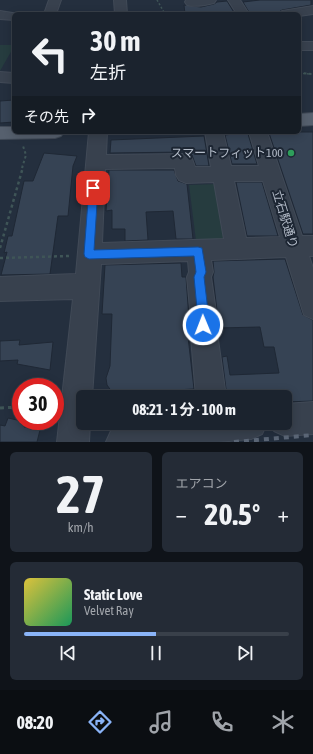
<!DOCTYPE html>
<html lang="ja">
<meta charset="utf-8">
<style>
:root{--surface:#1b232e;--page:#242b36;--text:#f1f3f6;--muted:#a0a4aa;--line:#39404a;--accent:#8ab4f8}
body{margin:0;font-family:"Asap Condensed","Noto Sans JP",sans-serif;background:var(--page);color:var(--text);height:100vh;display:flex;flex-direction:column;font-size:15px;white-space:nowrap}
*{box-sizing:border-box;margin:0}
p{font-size:13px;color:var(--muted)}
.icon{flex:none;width:22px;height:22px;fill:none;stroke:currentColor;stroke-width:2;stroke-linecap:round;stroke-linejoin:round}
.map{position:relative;height:442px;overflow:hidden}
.drawer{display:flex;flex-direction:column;gap:10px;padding:10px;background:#0f1319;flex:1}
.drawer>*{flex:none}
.hud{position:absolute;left:12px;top:12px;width:289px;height:122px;border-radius:6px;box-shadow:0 2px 10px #0003,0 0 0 1px var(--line);background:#1b232e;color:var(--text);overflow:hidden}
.speed{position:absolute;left:12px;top:378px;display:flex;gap:8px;font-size:20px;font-weight:700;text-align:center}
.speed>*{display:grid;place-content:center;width:52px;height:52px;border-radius:50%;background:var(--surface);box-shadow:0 2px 10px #0003,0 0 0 1px var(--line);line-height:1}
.speed .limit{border:6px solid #d22;background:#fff;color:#111}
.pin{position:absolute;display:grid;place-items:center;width:34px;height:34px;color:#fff;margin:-17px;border-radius:8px;box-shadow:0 2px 6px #0006}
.me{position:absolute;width:44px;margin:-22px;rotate:359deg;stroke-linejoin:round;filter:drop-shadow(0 0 3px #0008)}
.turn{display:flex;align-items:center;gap:14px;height:84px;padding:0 12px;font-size:18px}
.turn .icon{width:52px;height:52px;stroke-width:2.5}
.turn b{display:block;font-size:28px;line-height:34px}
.then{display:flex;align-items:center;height:38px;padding:0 12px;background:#0003;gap:8px;font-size:15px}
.big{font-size:30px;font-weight:700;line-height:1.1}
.drawer .card{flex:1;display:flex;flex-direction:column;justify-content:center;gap:6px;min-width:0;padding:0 14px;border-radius:6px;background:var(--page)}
.drawer .dial{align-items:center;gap:0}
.dial b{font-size:52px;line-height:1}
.song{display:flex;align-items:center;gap:12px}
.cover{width:48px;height:48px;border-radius:6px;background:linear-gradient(135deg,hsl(50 70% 55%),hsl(150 70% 35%))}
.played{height:4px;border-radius:2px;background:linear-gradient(90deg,var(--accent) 50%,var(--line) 50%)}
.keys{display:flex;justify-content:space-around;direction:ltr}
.heat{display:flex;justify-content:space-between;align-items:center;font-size:22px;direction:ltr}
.drawer .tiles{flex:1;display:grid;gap:10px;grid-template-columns:1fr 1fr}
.card:last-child{grid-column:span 2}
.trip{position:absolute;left:76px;top:390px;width:216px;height:40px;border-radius:6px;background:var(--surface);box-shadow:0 2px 10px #0003,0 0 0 1px var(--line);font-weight:700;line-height:40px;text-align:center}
.tabs{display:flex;height:64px;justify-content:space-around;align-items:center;background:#0b0e12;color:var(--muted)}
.tabs .icon{width:28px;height:28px}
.tabs .current{color:var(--accent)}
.tabs b{font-size:18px;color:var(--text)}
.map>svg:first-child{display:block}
</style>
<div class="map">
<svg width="313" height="442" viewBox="0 0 313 442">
<rect width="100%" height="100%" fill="#242f3e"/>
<g fill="#263c3f">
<path d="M0,45H14V49L12,50L0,71Z"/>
<path d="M216,184L226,241H196L189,185Z"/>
</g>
<g fill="#364354" stroke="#1f2835">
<path d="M260,0H311V5L282,10L279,12L250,14L243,2Z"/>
<path d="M227,1L235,14H185L184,5L201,7L214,4L217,2Z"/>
<path d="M14,100V122L0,123V101Z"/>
<path d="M283,132H313V234H303L269,133Z"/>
<path d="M233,134H248L257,164H232L225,135Z"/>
<path d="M204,136L209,166H196L192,155L184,152L110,153L111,140Z"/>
<path d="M44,153L77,156L73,166L68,216H58L50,274L1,275L7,252L4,253L8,236H12L24,181H33Z"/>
<path d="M109,170H174L178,181L187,184L193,239H176L173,211L146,212L148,240L125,241V229H112V210L106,211Z"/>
<path d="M236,182H262L278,236H247Z"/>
<path d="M285,259L303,315L313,320V401L285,402V397H227L222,357L227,356L230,375L279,373L274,347H264L260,327L218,328V319L213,277L214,272L213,261Z"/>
<path d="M181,263L182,277H186L189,319V328H187L194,389L137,392L134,397L115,396L107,385L106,378L110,366L112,314H102L105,265Z"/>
<path d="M20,340L19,345L53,342L50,370L17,364L18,360L0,361V341Z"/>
<path d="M8,418L26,422L24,427L40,430L37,442H0V425L5,426Z"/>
</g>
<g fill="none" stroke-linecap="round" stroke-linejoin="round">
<defs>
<g id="minor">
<path d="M49,0H61L56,14H44Z"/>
<path d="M114,0H126L127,14H115Z"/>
<path d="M186,0H216L214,3C206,5 195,7 187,5L185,2Z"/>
<path d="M228,0H240L249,14H237Z"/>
<path d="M313,6V14L299,16V14H280L282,11Z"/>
<path d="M0,11L19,14H14V20L0,19Z"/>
<rect x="299" y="42" width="14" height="8"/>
<path d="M0,72L14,73V83L0,82Z"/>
<path d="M89,132H107L106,155L184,154L191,156L195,167H211L205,132H223L231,166H259L249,132H267L302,236H313V256H309L313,268V319L304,315L286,257L211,260L213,272L211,277L217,319L216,325L226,397H196L190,325L191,319L187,277L189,272L188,261L101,264L92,397H83V423H90L89,442H57L73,299L0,301V277L76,274ZM175,168L176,175L179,180L186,183L214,182L224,239L102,243L105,169ZM234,181H263L280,237L246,238Z"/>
<path d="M313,402V434L285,436L274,431L271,423H285V404Z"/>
<path d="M136,423H267L262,434L251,439L218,442H106L111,431Z"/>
</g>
<g id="major">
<path d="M313,113V125L299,126V114Z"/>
<path d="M0,127H14V132H64L61,136L55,138L0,139Z"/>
</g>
</defs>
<use href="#minor" stroke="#414a57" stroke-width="2"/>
<use href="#major" stroke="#414a57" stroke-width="2"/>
<g stroke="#3f5557" stroke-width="1.5" stroke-dasharray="2 2" stroke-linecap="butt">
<path d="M157,0L165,14"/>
<path d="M299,73L309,74"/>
</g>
<g stroke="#3f5557" stroke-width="2" stroke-dasharray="2.5 2.5" stroke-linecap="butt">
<path d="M299,73L313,74"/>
<path d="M22,168L26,155L23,146"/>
</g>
<g stroke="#3f5557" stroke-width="2.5" stroke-dasharray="3 3" stroke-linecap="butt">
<path d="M0,248L23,167"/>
<path d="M0,258L70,256"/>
</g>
<path stroke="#3f5557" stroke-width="3" stroke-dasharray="4 4" stroke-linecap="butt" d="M0,408L21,407"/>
<use href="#minor" fill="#38414e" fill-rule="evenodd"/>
<use href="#major" fill="#56606e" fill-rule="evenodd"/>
<path stroke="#5a6575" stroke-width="4" stroke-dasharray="5 5" stroke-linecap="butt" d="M234,442L313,435"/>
</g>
<path fill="#1a73e8" stroke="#114b97" d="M93,184L98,188L94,250L198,247L202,248L206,272L204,277L209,319L207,329L203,331L199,329L197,325L198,319L194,277L196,272L194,256L89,259L85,257L84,254L89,188Z"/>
<circle fill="#2e9e5b" stroke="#1d2633" stroke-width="1.5" cx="291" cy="153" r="4"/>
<g text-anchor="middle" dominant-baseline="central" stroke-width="4" stroke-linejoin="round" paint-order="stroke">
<g font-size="12" fill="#b4bcc9" stroke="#1d2633" text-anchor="end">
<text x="283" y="153">スマートフィット100</text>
</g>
<g font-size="12" fill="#b4bcc9" stroke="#1d2633">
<text transform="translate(285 219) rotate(73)">立石駅通り</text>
</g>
</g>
</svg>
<div class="speed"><div class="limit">30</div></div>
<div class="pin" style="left:93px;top:188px;background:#d93025"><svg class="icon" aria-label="arrive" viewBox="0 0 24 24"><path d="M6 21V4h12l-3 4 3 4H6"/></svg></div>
<svg class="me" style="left:203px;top:325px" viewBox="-20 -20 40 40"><circle r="17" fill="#1a73e8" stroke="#fff" stroke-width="3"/><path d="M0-11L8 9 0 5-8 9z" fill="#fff"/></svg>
<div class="trip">08:21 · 1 分 · 100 m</div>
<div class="hud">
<div class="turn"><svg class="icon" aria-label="left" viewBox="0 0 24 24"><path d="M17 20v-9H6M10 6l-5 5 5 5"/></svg><div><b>30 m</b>左折</div></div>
<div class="then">その先<svg class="icon" aria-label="right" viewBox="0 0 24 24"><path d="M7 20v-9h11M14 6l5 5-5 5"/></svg></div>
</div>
</div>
<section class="drawer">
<div class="tiles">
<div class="card dial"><b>27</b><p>km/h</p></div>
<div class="card"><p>エアコン</p>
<div class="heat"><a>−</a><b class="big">20.5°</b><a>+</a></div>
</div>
<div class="card">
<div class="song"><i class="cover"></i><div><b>Static Love</b><p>Velvet Ray</p></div></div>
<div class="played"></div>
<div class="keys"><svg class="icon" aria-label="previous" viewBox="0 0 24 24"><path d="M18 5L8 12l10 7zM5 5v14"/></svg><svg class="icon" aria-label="pause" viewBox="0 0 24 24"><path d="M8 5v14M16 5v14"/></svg><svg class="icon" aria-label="next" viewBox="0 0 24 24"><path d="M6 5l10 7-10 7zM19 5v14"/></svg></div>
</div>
</div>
</section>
<nav class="tabs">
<b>08:20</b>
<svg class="icon current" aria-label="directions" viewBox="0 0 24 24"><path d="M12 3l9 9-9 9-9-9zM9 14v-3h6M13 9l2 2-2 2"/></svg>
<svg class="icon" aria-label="music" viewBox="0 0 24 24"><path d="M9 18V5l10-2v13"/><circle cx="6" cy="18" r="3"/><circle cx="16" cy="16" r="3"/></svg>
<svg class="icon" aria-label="phone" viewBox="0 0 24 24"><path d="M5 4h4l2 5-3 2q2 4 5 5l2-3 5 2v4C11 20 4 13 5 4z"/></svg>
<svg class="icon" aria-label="climate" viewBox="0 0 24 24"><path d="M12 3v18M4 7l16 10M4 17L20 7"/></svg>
</nav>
